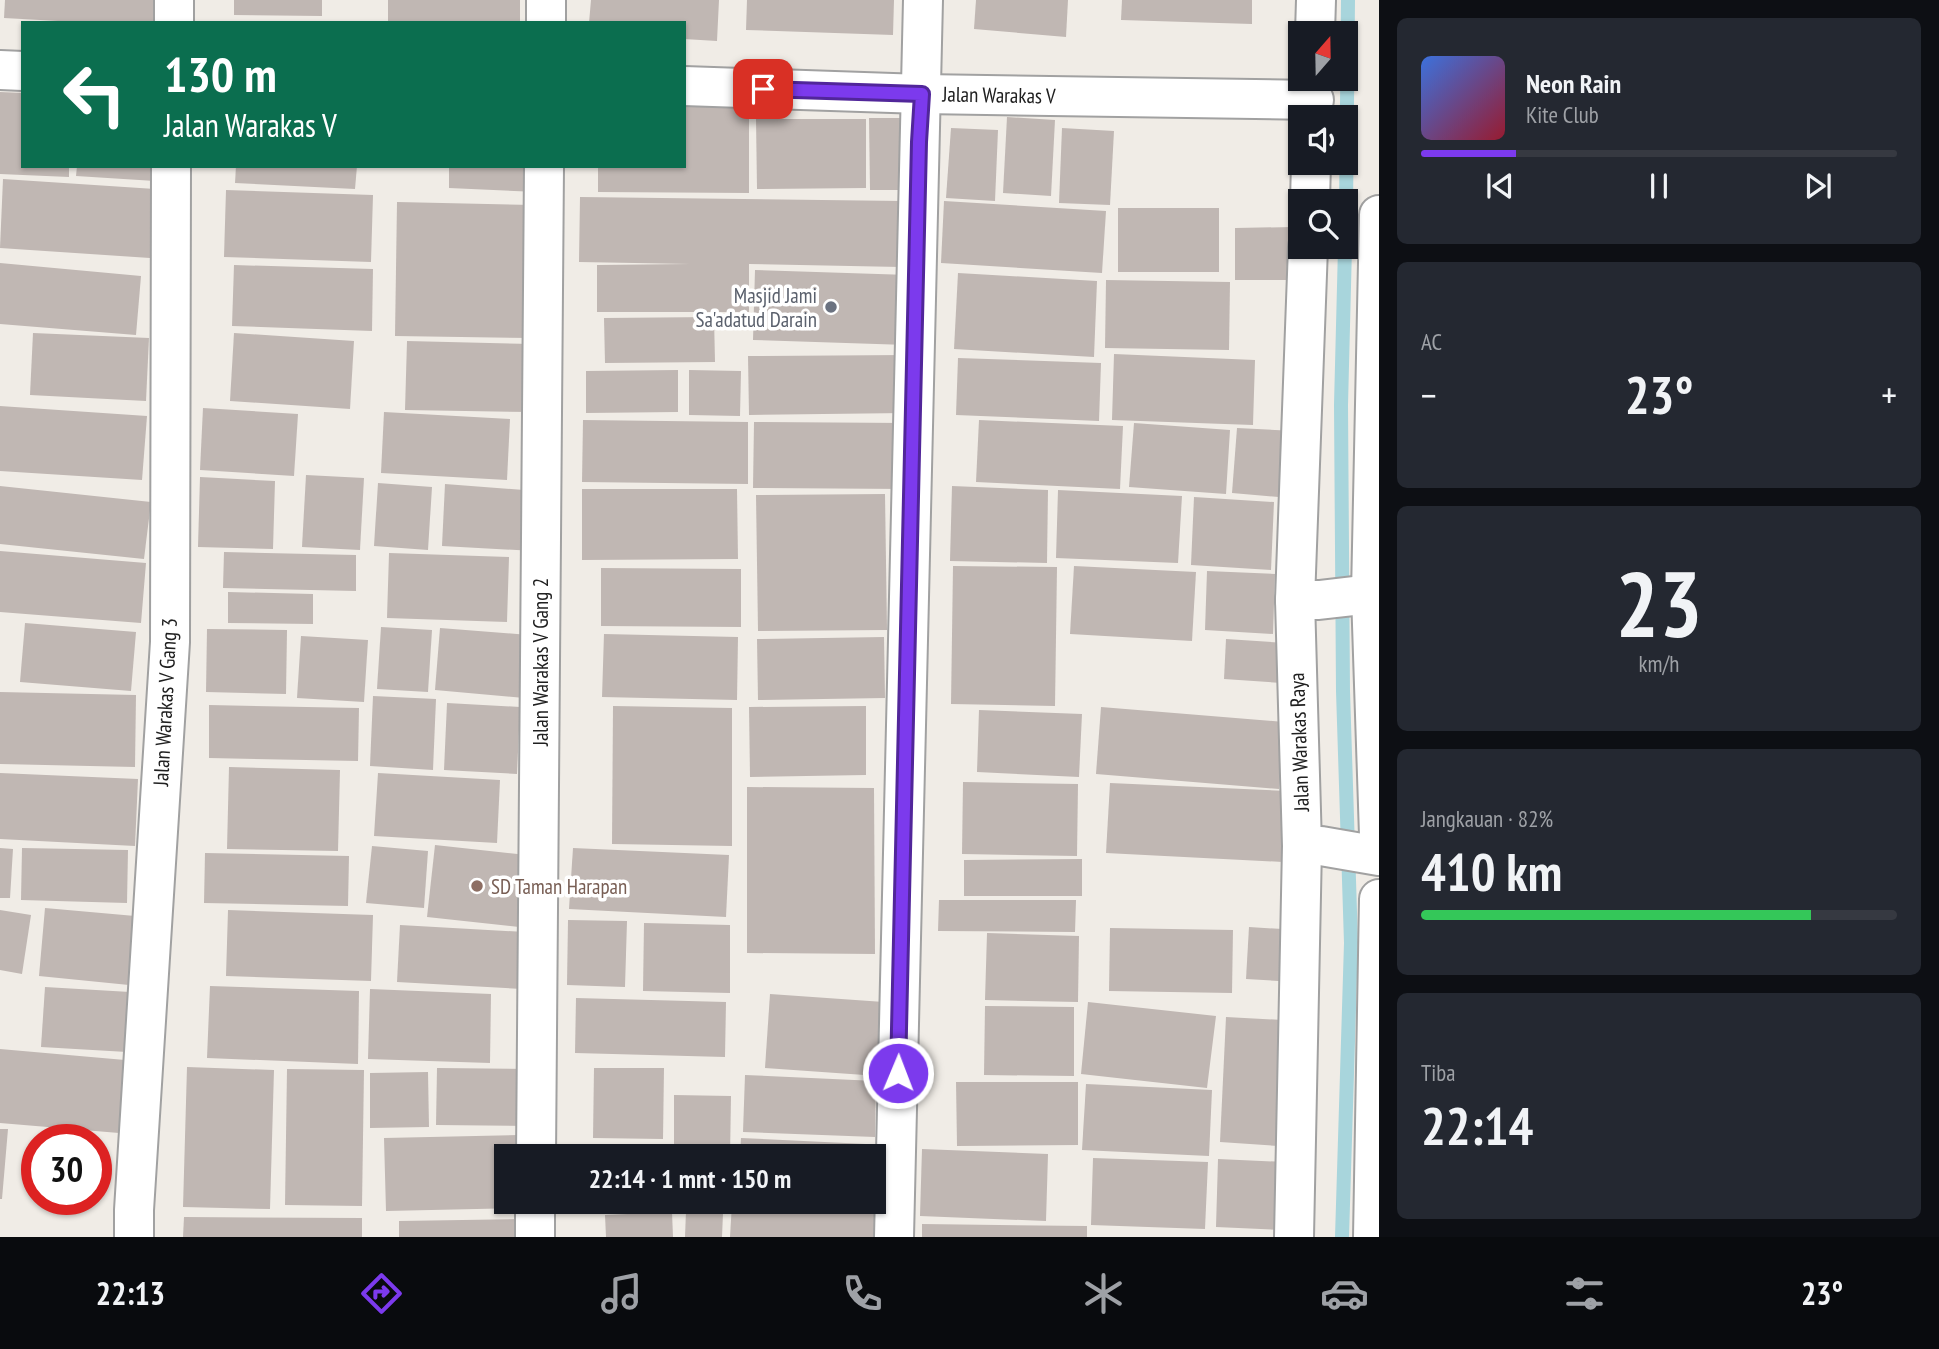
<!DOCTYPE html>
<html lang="id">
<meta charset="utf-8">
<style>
:root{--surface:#171b24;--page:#242831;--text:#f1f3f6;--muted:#9ea1a6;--line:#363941;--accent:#7c3aed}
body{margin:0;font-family:"PT Sans Narrow",sans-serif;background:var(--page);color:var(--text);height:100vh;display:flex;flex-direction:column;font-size:26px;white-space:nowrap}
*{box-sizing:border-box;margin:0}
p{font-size:23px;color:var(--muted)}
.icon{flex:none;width:38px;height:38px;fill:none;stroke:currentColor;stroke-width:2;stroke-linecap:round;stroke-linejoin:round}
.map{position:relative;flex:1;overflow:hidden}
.side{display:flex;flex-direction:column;gap:18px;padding:18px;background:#0d0f14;width:560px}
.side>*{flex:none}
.banner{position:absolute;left:21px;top:21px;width:665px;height:147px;border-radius:0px;box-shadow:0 2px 5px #0004;background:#0b6e4f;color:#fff;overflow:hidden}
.needle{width:46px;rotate:20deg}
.tools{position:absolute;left:1288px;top:21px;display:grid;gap:14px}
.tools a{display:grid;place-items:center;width:70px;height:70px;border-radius:0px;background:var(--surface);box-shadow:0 2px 5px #0004;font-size:35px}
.speed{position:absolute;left:21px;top:1124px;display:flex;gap:14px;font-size:35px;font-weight:700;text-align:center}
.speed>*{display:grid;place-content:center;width:91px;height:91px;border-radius:50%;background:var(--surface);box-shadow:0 2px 5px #0004;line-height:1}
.speed .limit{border:10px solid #d22;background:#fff;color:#111}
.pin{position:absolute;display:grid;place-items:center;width:60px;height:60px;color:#fff;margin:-30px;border-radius:14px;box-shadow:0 4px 10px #0006}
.me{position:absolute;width:77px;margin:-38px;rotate:1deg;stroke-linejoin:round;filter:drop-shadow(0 0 5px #0008)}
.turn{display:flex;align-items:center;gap:24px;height:147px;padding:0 28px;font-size:32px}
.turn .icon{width:91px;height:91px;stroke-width:2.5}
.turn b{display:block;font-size:49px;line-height:60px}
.big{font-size:52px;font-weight:800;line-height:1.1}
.side .widget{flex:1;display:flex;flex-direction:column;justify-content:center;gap:10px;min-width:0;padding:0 24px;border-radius:10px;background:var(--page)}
.side .dial{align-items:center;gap:0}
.dial b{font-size:91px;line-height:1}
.song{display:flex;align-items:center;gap:21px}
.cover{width:84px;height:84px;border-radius:10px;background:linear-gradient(135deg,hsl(220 70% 55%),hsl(350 70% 35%))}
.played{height:7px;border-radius:4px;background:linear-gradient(90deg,var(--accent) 20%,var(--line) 20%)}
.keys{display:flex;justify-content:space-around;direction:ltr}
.heat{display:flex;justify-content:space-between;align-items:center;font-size:38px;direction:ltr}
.charge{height:10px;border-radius:5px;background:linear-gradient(90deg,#34c759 82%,var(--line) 0)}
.trip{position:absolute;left:494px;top:1144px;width:392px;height:70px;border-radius:0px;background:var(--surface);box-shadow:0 2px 5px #0004;font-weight:800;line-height:70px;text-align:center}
.menu{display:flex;height:112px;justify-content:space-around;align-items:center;background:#090b0e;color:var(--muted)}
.menu .icon{width:49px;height:49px}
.menu .active{color:var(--accent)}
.menu b{font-size:32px;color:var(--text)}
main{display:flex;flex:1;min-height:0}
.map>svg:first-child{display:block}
</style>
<main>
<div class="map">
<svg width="1379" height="1237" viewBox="0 0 1379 1237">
<rect width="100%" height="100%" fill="#f0ece6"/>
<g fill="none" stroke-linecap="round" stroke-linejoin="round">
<g stroke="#a8d5dc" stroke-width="14">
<path d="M1346,210L1348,0"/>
<path d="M1342,1237L1351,943L1343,691L1341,405L1345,247"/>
</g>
</g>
<g fill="#c0b7b3">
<path d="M5,0H158L157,23H94L4,18Z"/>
<path d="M234,0H322V16L234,15Z"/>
<rect x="388" y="0" width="132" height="23"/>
<path d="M591,0H719L717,41L684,39V23H589Z"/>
<path d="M747,0H894L893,35L746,30Z"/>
<path d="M976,0H1068L1066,37L974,29Z"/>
<path d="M1122,0H1252V24L1121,20Z"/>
<path d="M0,92L23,93V166H69V177L0,174Z"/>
<path d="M684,103H749V193L598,192V166H684Z"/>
<path d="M1007,117L1055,120L1051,196L1003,193Z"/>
<path d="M869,118H913V190H870Z"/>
<path d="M756,119H866V188L757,189Z"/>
<path d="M951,128L998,130L995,201L946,198Z"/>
<path d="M1062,128L1114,131L1110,205L1059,203Z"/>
<path d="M77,166H157L155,181L76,176Z"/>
<path d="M236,166H357L355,189L235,183Z"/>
<path d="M449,166H539L538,192L449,188Z"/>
<path d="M3,179L155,189L150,258L0,248Z"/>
<path d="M226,190L373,195L371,262L224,257Z"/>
<path d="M580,197L902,201L901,267L749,264V312H597V265L690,264L579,262Z"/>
<path d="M944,201L1106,211L1102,273L941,263Z"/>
<path d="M397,202L533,205L532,338L395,336Z"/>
<rect x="1118" y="208" width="101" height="64"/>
<path d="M1293,227L1294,280H1235V228Z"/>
<path d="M0,263L141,276L136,335L0,324Z"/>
<path d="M234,265L373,269L372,331L232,326Z"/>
<path d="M755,270L909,275L907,345L753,340Z"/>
<path d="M958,273L1097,281L1094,357L954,349Z"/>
<path d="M1106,280L1230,282L1229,350L1105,348Z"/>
<path d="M714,317L715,362L605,363L604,318Z"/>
<path d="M33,333L149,338L146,401L30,395Z"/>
<path d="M234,333L354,341L350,409L230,401Z"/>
<path d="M407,341L532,344L531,412L405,410Z"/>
<path d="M1114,354L1255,360L1253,425L1112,420Z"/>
<path d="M905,355L906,413L749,415L748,356Z"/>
<path d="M958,358L1101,363L1099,421L956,415Z"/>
<path d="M678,370V412L586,413V371Z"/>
<path d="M689,370L741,371L740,416L689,415Z"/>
<path d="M0,406L147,416L142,480L0,471Z"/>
<path d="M203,408L298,414L294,476L200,470Z"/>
<path d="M384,412L510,419L507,480L381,473Z"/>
<path d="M583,420L748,422V484L582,482Z"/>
<path d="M979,420L1123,426L1120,489L976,482Z"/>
<path d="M754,422L906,423V489L753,488Z"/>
<path d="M1134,423L1230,430L1226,494L1129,487Z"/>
<path d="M1237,428L1295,431L1290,498L1232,493Z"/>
<path d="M306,475L364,478L360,550L302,547Z"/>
<path d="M200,477L275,481L273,549L198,547Z"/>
<path d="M378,483L432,487L428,550L374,546Z"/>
<path d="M445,484L537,491L534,551L442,546Z"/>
<path d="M0,486L151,502L144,559L0,544Z"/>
<path d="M952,486L1048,490L1047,563L950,561Z"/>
<path d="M582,489H737L738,559L582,560Z"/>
<path d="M1058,490L1182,496L1178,563L1056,558Z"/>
<path d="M885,494L887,630L758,631L756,495Z"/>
<path d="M1194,497L1274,502L1271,570L1191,565Z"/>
<path d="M0,551L146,563L141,623L0,612Z"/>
<path d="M224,552L356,555V591L223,588Z"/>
<path d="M389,553L509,557L507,622L387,618Z"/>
<path d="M953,566L1057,567L1055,706L951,704Z"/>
<path d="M1074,566L1196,572L1192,641L1070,634Z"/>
<path d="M601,568L741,569V627L601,626Z"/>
<path d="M1207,571L1275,574L1273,634L1205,630Z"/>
<path d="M228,592L313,594V624L228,623Z"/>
<path d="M25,623L136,632L131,691L20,682Z"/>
<path d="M381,627L432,630L428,692L377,689Z"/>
<path d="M440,628L529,635L524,698L435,690Z"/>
<path d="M207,629L287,630L286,694L206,692Z"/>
<path d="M604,634L738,637L737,700L602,697Z"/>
<path d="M301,636L368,640L364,702L297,698Z"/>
<path d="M884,637L885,698L758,700L757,639Z"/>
<path d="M1226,639L1285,643L1282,683L1224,679Z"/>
<path d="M0,692L136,695L135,767L0,764Z"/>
<path d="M373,696L436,699L433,770L370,766Z"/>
<path d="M447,703L520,707L517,774L444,770Z"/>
<path d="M209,705L359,708L358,761L209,758Z"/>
<path d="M613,706L732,708V846L612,844Z"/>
<path d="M866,706V775L750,777L749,707Z"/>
<path d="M1101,707L1284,722L1279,789L1096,774Z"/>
<path d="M979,710L1082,714L1079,777L977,772Z"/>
<path d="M229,767L340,770L338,851L227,849Z"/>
<path d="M0,773L138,779L135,846L0,839Z"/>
<path d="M378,773L500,780L497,843L374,836Z"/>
<path d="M963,782L1078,784L1077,856L962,854Z"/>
<path d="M1110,783L1286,791L1283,862L1106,853Z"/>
<path d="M747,787L874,788L875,954L747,953Z"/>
<path d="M435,845L527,855L519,927L427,917Z"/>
<path d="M372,846L428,851L424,908L366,903Z"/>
<path d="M0,848L13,849L10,898H0Z"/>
<path d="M22,848L128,850L127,903L21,900Z"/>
<path d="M573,848L729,855L726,917L569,909Z"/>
<path d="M205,853L349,856L348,906L204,903Z"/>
<path d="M1082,859V896H964V860Z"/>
<path d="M939,900H1076L1075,932L938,931Z"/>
<path d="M45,908L135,916L129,985L39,976Z"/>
<path d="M0,910L31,915L22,974L0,970Z"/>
<path d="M228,910L373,915L371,981L226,976Z"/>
<path d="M568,920L627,921L625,987L567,985Z"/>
<path d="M644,923L730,925V993L643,991Z"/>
<path d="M400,925L525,932L522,989L397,982Z"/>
<path d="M1249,927L1299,930L1296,982L1246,979Z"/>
<path d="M1110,928L1233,930L1232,993L1109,991Z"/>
<path d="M987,933L1079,936L1078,1002L985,1000Z"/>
<path d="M210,986L359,991L358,1064L207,1058Z"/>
<path d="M45,987L130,992L127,1052L41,1047Z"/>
<path d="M370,989L491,994L490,1063L368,1059Z"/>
<path d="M770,994L898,1003L893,1077L765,1068Z"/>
<path d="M576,998L726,1002L725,1057L575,1053Z"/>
<path d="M1088,1002L1216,1016L1207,1088L1081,1074Z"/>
<path d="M985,1006L1074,1007V1076L984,1075Z"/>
<path d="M1226,1017L1283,1020L1278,1146L1220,1142Z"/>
<path d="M0,1049L125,1060L119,1133L0,1123Z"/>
<path d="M187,1067L274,1070L270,1209L183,1207Z"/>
<path d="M437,1068L530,1069L529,1126L436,1125Z"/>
<path d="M594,1068H664L663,1139L593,1138Z"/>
<path d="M287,1069L364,1070L362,1206L285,1205Z"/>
<path d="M428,1072L429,1127L370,1128V1073Z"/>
<path d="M745,1075L876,1081L875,1137L743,1132Z"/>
<path d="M956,1082H1078V1145L957,1146Z"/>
<path d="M1086,1084L1212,1090L1209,1156L1082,1150Z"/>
<path d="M674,1095L731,1096L730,1157H674Z"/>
<path d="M0,1129H8L2,1199H0Z"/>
<path d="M519,1135V1157H506V1202H520V1208L386,1211L384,1138Z"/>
<path d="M741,1138L866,1144L865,1157H740Z"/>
<path d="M922,1149L1048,1154L1046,1221L920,1216Z"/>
<path d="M1093,1158L1208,1162L1205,1229L1091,1225Z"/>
<path d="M1218,1159L1286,1162L1283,1230L1216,1227Z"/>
<path d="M732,1203L878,1213L877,1237H730Z"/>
<path d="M686,1211L723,1213L722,1237H685Z"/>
<path d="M672,1212L673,1237H606L605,1215Z"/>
<path d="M184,1217L362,1218V1237H183Z"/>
<path d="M520,1219V1237H399V1221Z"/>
<path d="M922,1224L1087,1226V1237H922Z"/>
</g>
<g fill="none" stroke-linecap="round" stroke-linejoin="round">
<defs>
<g id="minor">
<path d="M174,23V0"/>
<path d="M546,23V0"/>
<path d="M1379,215L1371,594L1379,835"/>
<path d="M1295,600H1319L1379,593"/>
<path d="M1302,846H1321L1379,856"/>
<path d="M536,1157L544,166"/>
<path d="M134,1237V1210L170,642L171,166"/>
<path d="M535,1237V1202"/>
<path d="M894,1237L923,0"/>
<path d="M1373,1237L1379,899"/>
</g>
<g id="tertiary">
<path d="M1315,33L1316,0"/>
<path d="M0,70L23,71"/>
<path d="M684,86L922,94L1314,100"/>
<path d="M1310,201L1311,163"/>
<path d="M1294,1237L1302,846L1295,600L1308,247"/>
</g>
</defs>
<use href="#minor" stroke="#a1a1a1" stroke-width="42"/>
<use href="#tertiary" stroke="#a1a1a1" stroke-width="42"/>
<use href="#minor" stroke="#fff" stroke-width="38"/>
<use href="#tertiary" stroke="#fff" stroke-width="38"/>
</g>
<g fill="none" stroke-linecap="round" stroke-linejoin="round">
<defs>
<path id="route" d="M763,89L922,94L919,142L898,1073"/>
</defs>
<use href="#route" stroke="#51269a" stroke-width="18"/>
<use href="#route" stroke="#7c3aed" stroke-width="12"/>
</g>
<circle fill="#6b7280" stroke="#fff" stroke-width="2.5" cx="831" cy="307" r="7"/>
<circle fill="#8d6e63" stroke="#fff" stroke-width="2.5" cx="477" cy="886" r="7"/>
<g text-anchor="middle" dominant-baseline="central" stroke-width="7" stroke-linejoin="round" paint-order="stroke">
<g font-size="21" fill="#202020" stroke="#fff">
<text transform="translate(999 95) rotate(1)">Jalan Warakas V</text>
<text transform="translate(540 662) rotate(-90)">Jalan Warakas V Gang 2</text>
<text transform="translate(165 702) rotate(-87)">Jalan Warakas V Gang 3</text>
<text transform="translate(1299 742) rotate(-92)">Jalan Warakas Raya</text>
</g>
<g font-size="21" fill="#5b616d" stroke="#fff" text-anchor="end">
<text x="817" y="295">Masjid Jami<tspan x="817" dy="24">Sa'adatud Darain</tspan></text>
</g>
<g font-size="21" fill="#785e54" stroke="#fff" text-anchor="start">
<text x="491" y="886">SD Taman Harapan</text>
</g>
</g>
</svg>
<div class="tools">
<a><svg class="needle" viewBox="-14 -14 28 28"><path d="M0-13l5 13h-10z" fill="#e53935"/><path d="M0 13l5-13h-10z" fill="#9ea1a6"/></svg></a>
<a><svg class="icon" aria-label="sound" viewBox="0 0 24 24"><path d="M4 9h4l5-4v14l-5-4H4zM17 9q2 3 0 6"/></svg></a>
<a><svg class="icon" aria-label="search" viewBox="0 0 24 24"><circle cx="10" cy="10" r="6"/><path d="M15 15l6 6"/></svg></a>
</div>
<div class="speed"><div class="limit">30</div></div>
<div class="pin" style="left:763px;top:89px;background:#d93025"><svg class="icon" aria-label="arrive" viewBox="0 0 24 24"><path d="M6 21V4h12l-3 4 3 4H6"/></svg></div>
<svg class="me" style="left:898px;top:1073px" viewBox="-20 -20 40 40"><circle r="17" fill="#7c3aed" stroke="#fff" stroke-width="3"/><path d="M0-11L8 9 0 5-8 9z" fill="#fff"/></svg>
<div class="trip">22:14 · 1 mnt · 150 m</div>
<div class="banner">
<div class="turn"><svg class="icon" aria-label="left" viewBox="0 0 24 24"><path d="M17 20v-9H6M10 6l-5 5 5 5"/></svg><div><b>130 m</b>Jalan Warakas V</div></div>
</div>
</div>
<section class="side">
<div class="widget">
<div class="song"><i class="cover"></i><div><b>Neon Rain</b><p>Kite Club</p></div></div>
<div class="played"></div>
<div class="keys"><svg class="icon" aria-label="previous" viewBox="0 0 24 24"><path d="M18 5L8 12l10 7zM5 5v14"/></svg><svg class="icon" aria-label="pause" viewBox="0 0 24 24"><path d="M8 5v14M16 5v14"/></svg><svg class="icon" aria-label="next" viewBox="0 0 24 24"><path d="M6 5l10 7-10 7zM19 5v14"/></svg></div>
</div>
<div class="widget"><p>AC</p>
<div class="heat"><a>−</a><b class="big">23°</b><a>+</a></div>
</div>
<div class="widget dial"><b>23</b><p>km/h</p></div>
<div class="widget"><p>Jangkauan · 82%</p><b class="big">410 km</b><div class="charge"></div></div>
<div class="widget"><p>Tiba</p><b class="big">22:14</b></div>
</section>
</main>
<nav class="menu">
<b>22:13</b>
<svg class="icon active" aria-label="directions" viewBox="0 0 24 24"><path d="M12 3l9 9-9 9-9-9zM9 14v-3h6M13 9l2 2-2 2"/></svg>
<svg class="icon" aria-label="music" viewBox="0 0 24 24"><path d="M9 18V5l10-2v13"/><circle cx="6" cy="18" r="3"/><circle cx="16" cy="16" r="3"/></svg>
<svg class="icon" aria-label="phone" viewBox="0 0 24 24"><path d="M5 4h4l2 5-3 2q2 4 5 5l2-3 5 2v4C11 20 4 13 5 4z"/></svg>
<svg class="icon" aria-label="climate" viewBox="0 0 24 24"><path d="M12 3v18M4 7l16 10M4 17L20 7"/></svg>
<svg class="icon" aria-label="car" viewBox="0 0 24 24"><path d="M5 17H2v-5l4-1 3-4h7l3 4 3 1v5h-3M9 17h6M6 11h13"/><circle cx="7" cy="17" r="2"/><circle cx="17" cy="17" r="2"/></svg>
<svg class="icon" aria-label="filters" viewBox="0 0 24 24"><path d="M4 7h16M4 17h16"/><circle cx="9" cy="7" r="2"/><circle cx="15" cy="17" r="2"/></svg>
<b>23°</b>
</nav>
